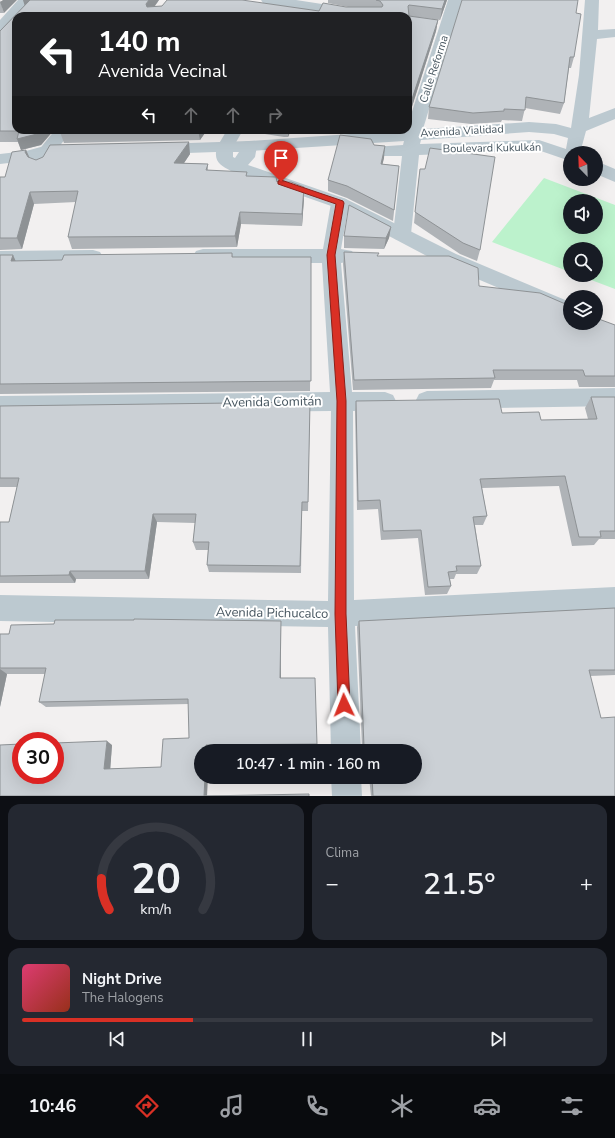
<!DOCTYPE html>
<html lang="es">
<meta charset="utf-8">
<style>
:root{--surface:#171b24;--page:#242831;--text:#f1f3f6;--muted:#9ea1a6;--line:#363941;--accent:#d93025}
body{margin:0;font-family:"Nunito Sans",sans-serif;background:var(--page);color:var(--text);height:100vh;display:flex;flex-direction:column;font-size:15px;white-space:nowrap}
*{box-sizing:border-box;margin:0}
p{font-size:13px;color:var(--muted)}
.icon{flex:none;width:22px;height:22px;fill:none;stroke:currentColor;stroke-width:2;stroke-linecap:round;stroke-linejoin:round}
.map{position:relative;height:796px;overflow:hidden}
.sheet{display:flex;flex-direction:column;gap:8px;padding:8px;background:#0d0f14;flex:1}
.sheet>*{flex:none}
.banner{position:absolute;left:12px;top:12px;width:400px;height:122px;border-radius:12px;box-shadow:0 4px 16px #0002;background:#202124;color:#fff;overflow:hidden}
.needle{width:26px;rotate:337deg}
.buttons{position:absolute;left:563px;top:146px;display:grid;gap:8px}
.buttons a{display:grid;place-items:center;width:40px;height:40px;border-radius:50%;background:var(--surface);box-shadow:0 4px 16px #0002;font-size:20px}
.speed{position:absolute;left:12px;top:732px;display:flex;gap:8px;font-size:20px;font-weight:700;text-align:center}
.speed>*{display:grid;place-content:center;width:52px;height:52px;border-radius:50%;background:var(--surface);box-shadow:0 4px 16px #0002;line-height:1}
.speed .limit{border:6px solid #d22;background:#fff;color:#111}
.pin{position:absolute;display:grid;place-items:center;width:34px;height:34px;color:#fff;margin:-41px -17px;border-radius:50% 50% 50% 0;rotate:-45deg;box-shadow:0 0 4px #0007}
.pin .icon{rotate:45deg}
.me{position:absolute;width:44px;margin:-22px;rotate:358deg;stroke-linejoin:round;filter:drop-shadow(0 0 3px #0008)}
.turn{display:flex;align-items:center;gap:14px;height:84px;padding:0 20px;font-size:18px}
.turn .icon{width:52px;height:52px;stroke-width:2.5}
.turn b{display:block;font-size:28px;line-height:34px}
.lanes{display:flex;align-items:center;height:38px;padding:0 20px;background:#0003;justify-content:center;gap:20px;direction:ltr}
.lanes .off{opacity:.35}
.big{font-size:30px;font-weight:600;line-height:1.1}
.sheet .tile{flex:1;display:flex;flex-direction:column;justify-content:center;gap:6px;min-width:0;padding:0 14px;border-radius:12px;background:var(--page)}
.sheet .dial{align-items:center;gap:0}
.dial svg{height:104px;overflow:visible;fill:none;stroke:var(--line);stroke-width:7;stroke-linecap:round;text-anchor:middle}
.dial text{fill:var(--text);stroke:none}
.song{display:flex;align-items:center;gap:12px}
.cover{width:48px;height:48px;border-radius:6px;background:linear-gradient(135deg,hsl(340 70% 55%),hsl(10 70% 35%))}
.played{height:4px;border-radius:2px;background:linear-gradient(90deg,var(--accent) 30%,var(--line) 30%)}
.keys{display:flex;justify-content:space-around;direction:ltr}
.heat{display:flex;justify-content:space-between;align-items:center;font-size:22px;direction:ltr}
.sheet .tiles{flex:1;display:grid;gap:8px;grid-template-columns:1fr 1fr}
.tile:last-child{grid-column:span 2}
.trip{position:absolute;left:194px;top:744px;width:228px;height:40px;border-radius:20px;background:var(--surface);box-shadow:0 4px 16px #0002;font-weight:600;line-height:40px;text-align:center}
.tabs{display:flex;height:64px;justify-content:space-around;align-items:center;background:#090b0e;color:var(--muted)}
.tabs .icon{width:28px;height:28px}
.tabs .active{color:var(--accent)}
.tabs b{font-size:18px;color:var(--text)}
.map>svg:first-child{display:block}
</style>
<div class="map">
<svg width="615" height="796" viewBox="0 0 615 796">
<rect width="100%" height="100%" fill="#f2f0f0"/>
<path fill="#bcf2cc" fill-rule="evenodd" d="M544,178L615,205V289L578,275H596V249H570V272L492,242ZM570,201H596V227H570Z"/>
<g fill="none" stroke-linecap="round" stroke-linejoin="round">
<g fill="#bcc9d0" fill-rule="evenodd">
<path d="M18,0H33L19,16H16V19L5,31L0,32V20Z"/>
<path d="M261,0H296L374,12L379,13L381,16H346L268,4L263,3Z"/>
<path d="M448,0H462L423,129L529,122L556,124L571,128L579,75L585,0H599L598,30L615,29V37L597,39L589,118L615,108V119L586,131L580,153H570V161L538,150L419,155L411,234L409,239L402,241L395,239L393,234L402,156H379L373,155L371,151L373,147L403,145L404,141L249,151L243,150L241,146L243,142L249,141L408,130V124ZM529,132L554,134L568,138L566,149L539,140L420,144L421,140Z"/>
<path d="M55,130H72L55,152L46,168L40,170L34,168L31,164L42,146Z"/>
<path d="M227,130H243L231,151L225,152L219,151L217,147Z"/>
<path d="M596,161L615,169V182L596,174Z"/>
<path d="M340,197L346,199L349,203L341,249L352,251L355,256L352,261L341,263L352,392H385L393,395L396,401L393,407L385,410L353,411L354,600L615,587V613L355,626L361,751H331L328,627L0,621V595L328,601L331,411L0,414V396L330,392L322,263H203L196,261L193,256L196,251L203,249H323L331,203L334,199Z"/>
<path d="M93,250L100,252L103,257L100,262L93,264L0,265V251Z"/>
<path d="M615,388V406L427,409L419,406L416,400L419,394L427,391Z"/>
<path d="M331,777H361L362,796H332Z"/>
</g>
<g fill="#bcc9d0" fill-rule="evenodd">
<path d="M249,141L255,142L257,146L255,157L248,165L346,199L456,254L570,302V318L442,264L334,207L231,171C222,166 215,163 216,152L159,154L153,153L151,149L153,145L159,144ZM233,152H239L235,158L233,157Z"/>
<path d="M48,145H77L83,146L85,150L83,154L77,155H48L26,161L0,164V154L26,151Z"/>
</g>
</g>
<g fill="#afb3b7">
<path d="M0,0L4,13H0Z"/>
<path d="M23,0H159L155,6L319,11L348,7L328,3V0H447L440,20L418,17L438,20L436,31L409,116H408V16H16L54,130L41,145L21,150L18,142H0V31L25,5Z"/>
<path d="M576,13L574,57L571,68H569L564,103L560,114L525,108L522,121L502,120L501,122L471,124L428,119L429,107Z"/>
<path d="M62,130H207L200,140L64,143L60,132Z"/>
<path d="M265,130H291L288,137H284L265,134Z"/>
<path d="M292,130H302L301,132Z"/>
<path d="M374,145L384,158L382,164L399,166L393,221L347,198L328,191V180Z"/>
<path d="M26,150L30,158L36,160L190,154L184,163L208,164V170L247,176L277,182L304,198L302,226L241,224L237,247L72,249L68,237L76,202L34,204L22,249L0,250V177H5Z"/>
<path d="M420,169L480,250L477,261L460,254L414,223Z"/>
<path d="M391,227L389,238L384,249L344,248V236Z"/>
<path d="M344,252L378,256L479,286L570,323L615,325V387H579L577,380H494L491,388L353,390L343,264Z"/>
<path d="M232,253L233,257H311L310,391L0,394V255H13L15,261L62,260Z"/>
<path d="M591,397H615V539H599L594,545L572,546L559,486L482,488L487,516L483,525H475L481,566L477,574H456L454,579H450L451,586L447,594L425,595L418,538L381,540L378,509L357,510L355,411L356,401L502,413L541,420L588,419L585,408Z"/>
<path d="M310,402L308,511H302L301,573L209,572L207,565L208,550H196L193,542L195,523L157,522L149,579H76L75,583H0V522H9L17,487H0V406Z"/>
<path d="M615,608V675L590,676L615,796H371L369,777H415V751H356L357,749L362,747L357,627L359,621Z"/>
<path d="M281,628V678L317,744L316,748L209,749L208,751H201L207,796H0L112,745L110,769L161,767L189,738V704L46,707L39,702L45,674H7L0,707V634Z"/>
</g>
<g fill="#8e9295">
<path d="M3,0H17L4,13L0,2Z"/>
<path d="M23,0H33L26,10Z"/>
<path d="M149,0H159L148,15L146,4Z"/>
<path d="M445,0H447L440,20L442,9Z"/>
<path d="M438,20L436,31L409,116L410,105Z"/>
<path d="M40,130H54L41,145L21,150L17,139Z"/>
<path d="M198,130H207L200,140Z"/>
<path d="M288,130H291L288,137Z"/>
<path d="M189,142L190,154L176,175L174,163Z"/>
<path d="M385,146L384,158L380,175L381,164Z"/>
<path d="M26,150L31,161L25,152Z"/>
<path d="M304,187V198L302,226V214Z"/>
<path d="M30,192L34,204L22,249L17,238Z"/>
<path d="M240,212L241,224L237,247L235,236Z"/>
<path d="M391,227L389,238L384,249L386,238Z"/>
<path d="M13,255L18,266L11,261Z"/>
<path d="M153,514L157,522L149,579L145,571Z"/>
<path d="M70,571L76,579L75,583L69,575Z"/>
<path d="M281,621V683L280,678Z"/>
<path d="M0,669L7,674L0,707Z"/>
<path d="M107,741L112,745L110,773L104,769Z"/>
<path d="M206,745L209,749L208,751H206Z"/>
<path d="M205,777H208L207,796H204Z"/>
</g>
<g fill="#cbd0d5" stroke="#8e9295">
<path d="M30,0H149L146,4L147,7L162,6L167,0H242L319,11L323,3L346,7H382L383,5L380,1L376,0H445L442,9L409,5L408,6L409,16L438,20L410,105H408V16H16V130H40L37,134L17,139L19,131H0V31Z"/>
<path d="M462,0H578L576,13L581,14L574,57H570L564,103L526,97L525,110L504,109V111L473,113L429,107Z"/>
<path d="M62,130H168L60,132Z"/>
<path d="M340,135L371,139L374,145L385,146L381,164L399,166L394,210L347,186L328,180Z"/>
<path d="M189,142L174,163L208,164L206,170L247,172L246,176L276,177L277,182H291L304,187L302,214L240,212L235,236L68,237L78,191L30,192L17,238H0V177H5L12,152L26,150L25,152L28,157L36,160L43,157L50,145Z"/>
<path d="M430,148L495,157L480,250L463,243L415,212L420,169H425Z"/>
<path d="M349,205L391,227L386,238L344,236Z"/>
<path d="M344,252L379,253L377,256H449L478,268L479,286L540,293L570,306V323H596V318L615,325V376H585L583,370H493L495,378L354,380Z"/>
<path d="M232,253V257H311V381L0,384V255H13L11,261L62,260L64,255Z"/>
<rect x="577" y="296" width="7" height="1"/>
<path d="M591,397H615V531H600L601,537H579L565,476L480,479L487,516L473,517L481,566H456L457,571L448,572L451,586L428,587L421,530L383,531L380,500L358,501L356,401L499,399L502,413L539,412L541,420L597,419Z"/>
<path d="M310,402L308,502H302L300,566L207,565L209,542H193L196,514H153L145,571H70L69,575L0,576V522H9L19,478H0V406Z"/>
<path d="M615,608V670H589L601,718L615,717V796H373L372,777H415V751H370L369,750H357V749L364,747L359,621Z"/>
<path d="M134,619L281,621L280,678H315L317,744L206,745V751H201V777H205L204,796L309,794V796H0V745L21,744V775H55V743L107,741L104,769L161,767L163,739L189,738L188,699L39,702L46,668H0V634H9L11,625L54,624L55,620H134Z"/>
</g>
<path fill="#d93025" stroke="#8d1f18" d="M281,180L343,201L344,203L335,255L346,401V614L350,705L348,710L344,711L340,710L338,705L335,614L337,401L327,255L336,204L278,184V181Z"/>
<g text-anchor="middle" dominant-baseline="central" stroke-width="4" stroke-linejoin="round" paint-order="stroke">
<g font-size="11" fill="#46555f" stroke="#fff">
<text transform="translate(434 69) rotate(-72)">Calle Reforma</text>
<text transform="translate(462 131) rotate(-3)">Avenida Vialidad</text>
<text transform="translate(492 148) rotate(-1)">Boulevard Kukulkán</text>
</g>
<g font-size="13" fill="#46555f" stroke="#fff">
<text transform="translate(272 402) rotate(-1)">Avenida Comitán</text>
<text transform="translate(272 613) rotate(1)">Avenida Pichucalco</text>
</g>
</g>
</svg>
<div class="buttons">
<a><svg class="needle" viewBox="-14 -14 28 28"><path d="M0-13l5 13h-10z" fill="#e53935"/><path d="M0 13l5-13h-10z" fill="#9ea1a6"/></svg></a>
<a><svg class="icon" aria-label="sound" viewBox="0 0 24 24"><path d="M4 9h4l5-4v14l-5-4H4zM17 9q2 3 0 6"/></svg></a>
<a><svg class="icon" aria-label="search" viewBox="0 0 24 24"><circle cx="10" cy="10" r="6"/><path d="M15 15l6 6"/></svg></a>
<a><svg class="icon" aria-label="layers" viewBox="0 0 24 24"><path d="M12 4l9 5-9 5-9-5zM3 14l9 5 9-5"/></svg></a>
</div>
<div class="speed"><div class="limit">30</div></div>
<div class="pin" style="left:281px;top:182px;background:#d93025"><svg class="icon" aria-label="arrive" viewBox="0 0 24 24"><path d="M6 21V4h12l-3 4 3 4H6"/></svg></div>
<svg class="me" style="left:344px;top:705px" viewBox="-20 -20 40 40"><path d="M0-17L14 15 0 8-14 15z" fill="#d93025" stroke="#fff" stroke-width="4"/></svg>
<div class="trip">10:47 · 1 min · 160 m</div>
<div class="banner">
<div class="turn"><svg class="icon" aria-label="left" viewBox="0 0 24 24"><path d="M17 20v-9H6M10 6l-5 5 5 5"/></svg><div><b>140 m</b>Avenida Vecinal</div></div>
<div class="lanes"><svg class="icon" aria-label="left" viewBox="0 0 24 24"><path d="M17 20v-9H6M10 6l-5 5 5 5"/></svg><svg class="icon off" aria-label="ahead" viewBox="0 0 24 24"><path d="M12 20V5M6 11l6-6 6 6"/></svg><svg class="icon off" aria-label="ahead" viewBox="0 0 24 24"><path d="M12 20V5M6 11l6-6 6 6"/></svg><svg class="icon off" aria-label="right" viewBox="0 0 24 24"><path d="M7 20v-9h11M14 6l5 5-5 5"/></svg></div>
</div>
</div>
<section class="sheet">
<div class="tiles">
<div class="tile dial"><svg viewBox="0 0 100 80">
<path d="M14 69A42 42 0 1 1 86 69"/>
<path d="M14 69A42 42 0 0 1 8 45" stroke="#d93025"/>
<text x="50" y="56" font-size="32" font-weight="700">20</text>
<text x="50" y="72" font-size="11">km/h</text>
</svg></div>
<div class="tile"><p>Clima</p>
<div class="heat"><a>−</a><b class="big">21.5°</b><a>+</a></div>
</div>
<div class="tile">
<div class="song"><i class="cover"></i><div><b>Night Drive</b><p>The Halogens</p></div></div>
<div class="played"></div>
<div class="keys"><svg class="icon" aria-label="previous" viewBox="0 0 24 24"><path d="M18 5L8 12l10 7zM5 5v14"/></svg><svg class="icon" aria-label="pause" viewBox="0 0 24 24"><path d="M8 5v14M16 5v14"/></svg><svg class="icon" aria-label="next" viewBox="0 0 24 24"><path d="M6 5l10 7-10 7zM19 5v14"/></svg></div>
</div>
</div>
</section>
<nav class="tabs">
<b>10:46</b>
<svg class="icon active" aria-label="directions" viewBox="0 0 24 24"><path d="M12 3l9 9-9 9-9-9zM9 14v-3h6M13 9l2 2-2 2"/></svg>
<svg class="icon" aria-label="music" viewBox="0 0 24 24"><path d="M9 18V5l10-2v13"/><circle cx="6" cy="18" r="3"/><circle cx="16" cy="16" r="3"/></svg>
<svg class="icon" aria-label="phone" viewBox="0 0 24 24"><path d="M5 4h4l2 5-3 2q2 4 5 5l2-3 5 2v4C11 20 4 13 5 4z"/></svg>
<svg class="icon" aria-label="climate" viewBox="0 0 24 24"><path d="M12 3v18M4 7l16 10M4 17L20 7"/></svg>
<svg class="icon" aria-label="car" viewBox="0 0 24 24"><path d="M5 17H2v-5l4-1 3-4h7l3 4 3 1v5h-3M9 17h6M6 11h13"/><circle cx="7" cy="17" r="2"/><circle cx="17" cy="17" r="2"/></svg>
<svg class="icon" aria-label="filters" viewBox="0 0 24 24"><path d="M4 7h16M4 17h16"/><circle cx="9" cy="7" r="2"/><circle cx="15" cy="17" r="2"/></svg>
</nav>
